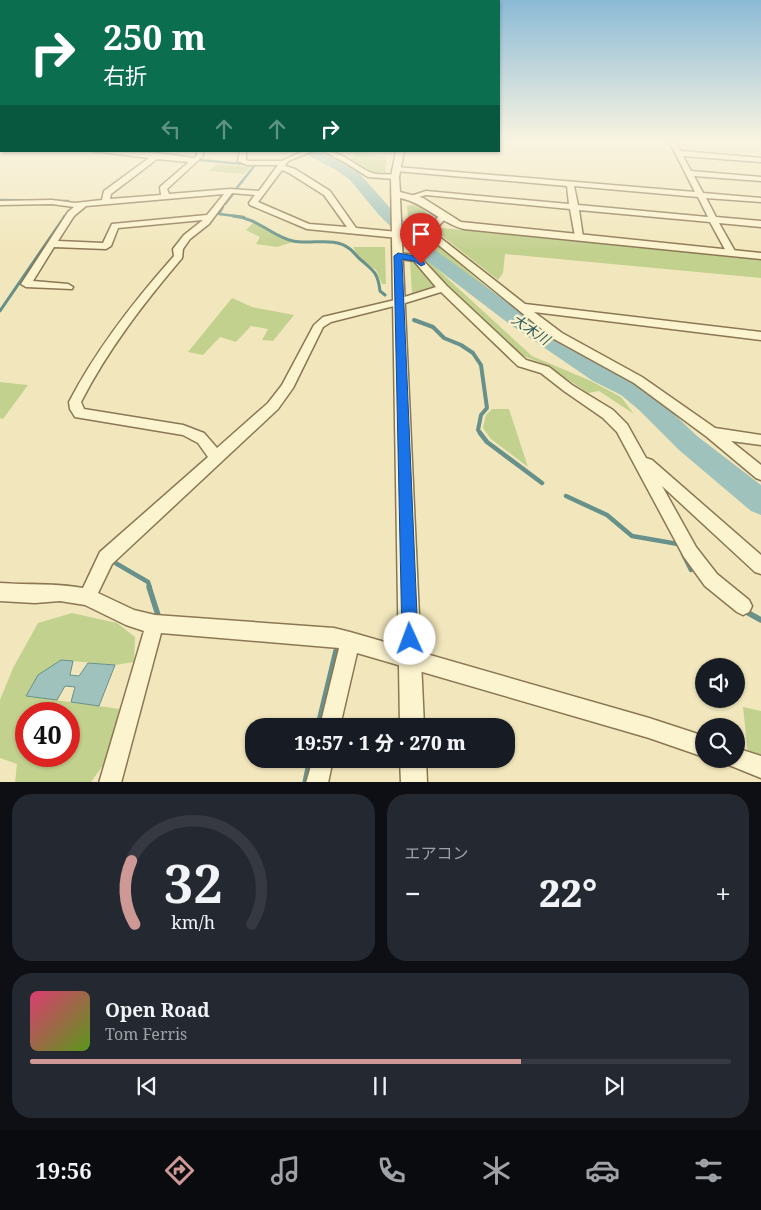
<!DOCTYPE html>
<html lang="ja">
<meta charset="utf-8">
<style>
:root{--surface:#171b24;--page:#242831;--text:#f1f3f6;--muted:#9ea1a6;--line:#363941;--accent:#cd9895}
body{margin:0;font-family:"Noto Serif","Noto Sans JP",serif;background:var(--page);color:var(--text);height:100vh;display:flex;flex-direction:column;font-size:19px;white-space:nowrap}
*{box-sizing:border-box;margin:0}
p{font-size:16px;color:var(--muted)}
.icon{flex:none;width:28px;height:28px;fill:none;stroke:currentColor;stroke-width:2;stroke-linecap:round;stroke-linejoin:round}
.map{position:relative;height:782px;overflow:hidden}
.sheet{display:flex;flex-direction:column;gap:12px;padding:12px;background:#0d0f14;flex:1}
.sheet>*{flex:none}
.banner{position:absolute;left:0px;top:0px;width:500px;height:152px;box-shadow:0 1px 4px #0004;background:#0b6e4f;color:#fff;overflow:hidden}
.tools{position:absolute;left:695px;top:658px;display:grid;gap:10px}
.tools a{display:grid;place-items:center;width:50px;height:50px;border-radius:50%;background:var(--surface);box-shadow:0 1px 4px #0004;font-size:25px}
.speed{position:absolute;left:15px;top:702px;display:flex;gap:10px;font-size:25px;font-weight:700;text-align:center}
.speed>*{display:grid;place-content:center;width:65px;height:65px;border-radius:50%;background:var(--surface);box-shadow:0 1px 4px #0004;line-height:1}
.speed .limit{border:8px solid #d22;background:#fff;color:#111}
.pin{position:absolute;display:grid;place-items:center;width:42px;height:42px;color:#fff;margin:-51px -21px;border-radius:50% 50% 50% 0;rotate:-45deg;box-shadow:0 0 5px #0007}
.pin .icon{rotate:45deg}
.me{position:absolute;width:55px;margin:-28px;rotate:358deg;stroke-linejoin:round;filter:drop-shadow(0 0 4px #0008)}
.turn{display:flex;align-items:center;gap:18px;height:105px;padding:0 20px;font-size:22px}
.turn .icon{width:65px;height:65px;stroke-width:2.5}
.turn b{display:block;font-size:35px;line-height:42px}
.lanes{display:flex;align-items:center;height:48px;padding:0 20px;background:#0003;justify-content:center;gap:25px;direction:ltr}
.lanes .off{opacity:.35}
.big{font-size:38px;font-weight:800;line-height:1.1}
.sheet .widget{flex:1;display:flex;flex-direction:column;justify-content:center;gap:8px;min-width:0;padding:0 18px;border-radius:20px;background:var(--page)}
.sheet .dial{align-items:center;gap:0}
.dial svg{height:130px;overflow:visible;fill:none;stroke:var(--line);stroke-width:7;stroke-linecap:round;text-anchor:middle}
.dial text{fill:var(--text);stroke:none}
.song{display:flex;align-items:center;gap:15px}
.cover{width:60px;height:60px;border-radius:8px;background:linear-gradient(135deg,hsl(340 70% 55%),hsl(90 70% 35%))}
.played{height:5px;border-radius:2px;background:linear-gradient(90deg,var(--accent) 70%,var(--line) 70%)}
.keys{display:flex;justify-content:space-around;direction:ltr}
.heat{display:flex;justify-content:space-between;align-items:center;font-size:28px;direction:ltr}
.sheet .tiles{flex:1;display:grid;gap:12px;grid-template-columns:1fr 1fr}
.widget:last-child{grid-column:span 2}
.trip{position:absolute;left:245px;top:718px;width:270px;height:50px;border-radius:20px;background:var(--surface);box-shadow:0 1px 4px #0004;font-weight:800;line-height:50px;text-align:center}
.tab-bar{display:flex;height:80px;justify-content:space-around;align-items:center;background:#090b0e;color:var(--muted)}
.tab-bar .icon{width:35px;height:35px}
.tab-bar .current{color:var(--accent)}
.tab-bar b{font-size:22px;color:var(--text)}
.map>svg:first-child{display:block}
</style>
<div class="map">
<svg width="761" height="783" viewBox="0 0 761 783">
<rect width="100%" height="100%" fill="#f2e7bc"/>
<g fill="#c3d18f" fill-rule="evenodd">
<path d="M351,151C364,151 374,157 387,157L385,173L372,172L350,159L355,156V153Z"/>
<path d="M217,164L250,167L244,174L209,171Z"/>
<path d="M412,205L420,206L429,215L426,217L429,220L419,227L408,216L407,206Z"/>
<path d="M254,222C267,228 280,238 293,242L277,247L256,244L260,237L246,230Z"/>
<path d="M442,228L761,260V278L505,254L503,273L498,280L437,232Z"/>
<path d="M422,233L517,312L432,249L419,235Z"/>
<path d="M409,246L424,257L532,356L591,381L621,397L634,414L599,391L588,393L546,365L516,353L431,272L419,257L410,253Z"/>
<path d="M353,247H385L386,284H382L376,270L359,258Z"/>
<path d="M410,261L415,263L438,287L412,295Z"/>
<path d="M232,298L252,307L294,315L273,341L262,340L268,329L251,326L236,342L220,337L203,355L188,352Z"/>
<path d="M0,382L28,385L3,419L0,418Z"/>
<path d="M492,409H509L528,467L491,439L483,428L486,415Z"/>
<path d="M72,613L117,623L135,637L134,662L115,665L61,660L26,696L120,709L109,757L91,782H15L17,764L0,758V700L13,668L38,623ZM26,714H69V756H26Z"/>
<path d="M743,707L761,711V759L748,754Z"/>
</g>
<path fill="#a0c2bc" stroke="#67918a" d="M61,660L73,661L70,675L79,676L88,663L115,665L99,706L71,702L75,687L65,686L57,700L26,696L38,675Z"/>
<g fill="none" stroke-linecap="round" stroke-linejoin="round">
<g stroke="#67918a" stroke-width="2.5">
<path d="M114,151L125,152"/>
<path d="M200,160L255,165L236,189"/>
<path d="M0,200L68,201"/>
<path d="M225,204L233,194"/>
<path d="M223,207L219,214L244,217"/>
<path d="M64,217L71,210"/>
</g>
<g stroke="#67918a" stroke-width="3">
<path d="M233,216C258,218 273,237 293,241C311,245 335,236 350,249C354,252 357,257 361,260C374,271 378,273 380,291L385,295"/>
<path d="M0,311L65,216"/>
</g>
<path stroke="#67918a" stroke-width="4" d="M414,320L433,327L444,338L461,345L473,353L481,365L487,408L481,415L478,430L481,434"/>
<g stroke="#67918a" stroke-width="4.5">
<path d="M480,433L487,442L542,483"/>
<path d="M566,496L607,515L632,536L678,544L679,546"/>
<path d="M683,554L691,570"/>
<path d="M112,561L148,582L150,588"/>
</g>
<g stroke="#67918a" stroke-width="5.5">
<path d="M149,587L158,615"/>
<path d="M743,610L761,620"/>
<path d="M318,726L336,651"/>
<path d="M305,783L310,759"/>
</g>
<path fill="#a0c2bc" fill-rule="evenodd" d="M300,151H317L346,164L360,174L391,209L435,250L522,313L609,369L637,383L657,398L697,436L761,485V515L751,511L679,450L639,410L621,395L593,381L508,323L423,258L379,215L350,180L336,170Z"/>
<defs>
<g id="minor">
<rect x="0" y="141" width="1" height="3"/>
<path d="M669,141H675L681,151L761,158V162L683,156L691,171L761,177V181L694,176L703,193L761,198V202L706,198L716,217L761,221V227L719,223L736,253L734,255H728L710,222L579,210L583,237L579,240L575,237L570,209L426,195L412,199L408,197L426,191L569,204L567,186L396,171L392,169L396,167L695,192ZM574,186L698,197L708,217L578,205Z"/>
<path d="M93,151L157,153L194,158L197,155V151H203V156L167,189L169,194L230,189L259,191L278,165H247L238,161L240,151H246V160L248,161H282L303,151H313L288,161L285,166L295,169L330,191L356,228L398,232L402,235L398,238L307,229L250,205L249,203L255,195L232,193L209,224L190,239L183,249L182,258C144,303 108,349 81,402L84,409L183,425L204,433L217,448L268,403L282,385L314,325L323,317L395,300L436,287L414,261L395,258L393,256C400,251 412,255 420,257L447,286L526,360L549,367L572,385L613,410L627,424L646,458L652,460L761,555V574L755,572L662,486L696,547L717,574L749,600L752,606L749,612L743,615L737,612L705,586L684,557L617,432L603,418L564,391L541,373L518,366L441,292L402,304L331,322L323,327L293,388L278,409L112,564L98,593L134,610L155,615L334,628L350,632L649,718L704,736V757L649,738L357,653L340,726H320L339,648L161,633L121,783H99L144,631L126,625L85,605L60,601L35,603L0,601V583C28,585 55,583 83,588L100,552L208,457L198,443L183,435L75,417L70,409L69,402C97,348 134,301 174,256L173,249L184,235L203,220L118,228L111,246L106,249L54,247L33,281L68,284L73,287L72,289L26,287L21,284L68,212L74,207L52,204L0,205V201L52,200L75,203L102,200L104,191L149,158ZM157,159L189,162L160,187L161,195L110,199L111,194ZM282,170L289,173L324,195L347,227L309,224L258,202ZM224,194L207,215L112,224L103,243L58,241L74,216L86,206Z"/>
<path d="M323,151C343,151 354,166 372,173C381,176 391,172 399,177L395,179L368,177L346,163Z"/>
<path d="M439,216L446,218L433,232L525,304L761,332V340L534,312L562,333L642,377L715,428L761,435V445L731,441L761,465V480L756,478L707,437L634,383L554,339L425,234V230Z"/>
<path d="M736,748L761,756V778L729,765L726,759H736Z"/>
<path d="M313,759H333L328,783H306Z"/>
</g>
<g id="tertiary">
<path d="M396,151H404L399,177L400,192L423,198L461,222L761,253V259L464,229C440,223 425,203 400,198L424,726H400L391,177Z"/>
<path d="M400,759H426L427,783H401Z"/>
</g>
</defs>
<use href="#minor" stroke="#8b7754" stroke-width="3"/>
<use href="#tertiary" stroke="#8b7754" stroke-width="3"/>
<use href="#minor" fill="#fcf3cf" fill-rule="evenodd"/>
<use href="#tertiary" fill="#fcf3cf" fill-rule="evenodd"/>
</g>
<linearGradient id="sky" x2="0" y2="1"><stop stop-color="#8bbad6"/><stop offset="0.56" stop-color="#f9f4e1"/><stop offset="1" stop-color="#f9f4e1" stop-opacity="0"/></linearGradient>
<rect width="761" height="250" fill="url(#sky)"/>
<path fill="#1a73e8" stroke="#114b97" d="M398,253L420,257L425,264L421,266L414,261L402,259L418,639L416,645L410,647L404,645L402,639L394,256Z"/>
<g text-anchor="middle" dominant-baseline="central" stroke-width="5" stroke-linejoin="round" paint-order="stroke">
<g font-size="14" font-style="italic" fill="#28585a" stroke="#f9f0cc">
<text transform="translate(531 329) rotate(34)">大木川</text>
</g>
</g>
</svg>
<div class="tools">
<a><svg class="icon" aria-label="sound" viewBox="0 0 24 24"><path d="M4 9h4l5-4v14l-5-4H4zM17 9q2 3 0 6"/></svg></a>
<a><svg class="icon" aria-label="search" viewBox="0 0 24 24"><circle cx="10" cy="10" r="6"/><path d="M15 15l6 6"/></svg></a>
</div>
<div class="speed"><div class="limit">40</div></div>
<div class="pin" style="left:421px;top:264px;background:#d93025"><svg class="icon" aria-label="arrive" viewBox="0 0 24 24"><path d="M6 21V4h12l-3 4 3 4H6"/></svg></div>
<svg class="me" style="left:410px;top:639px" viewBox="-20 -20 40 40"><circle r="19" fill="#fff"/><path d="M0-13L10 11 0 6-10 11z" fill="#1a73e8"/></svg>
<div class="trip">19:57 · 1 分 · 270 m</div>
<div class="banner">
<div class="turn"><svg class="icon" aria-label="right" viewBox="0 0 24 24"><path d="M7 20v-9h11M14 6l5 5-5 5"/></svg><div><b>250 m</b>右折</div></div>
<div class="lanes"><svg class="icon off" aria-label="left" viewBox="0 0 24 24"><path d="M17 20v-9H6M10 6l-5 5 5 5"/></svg><svg class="icon off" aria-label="ahead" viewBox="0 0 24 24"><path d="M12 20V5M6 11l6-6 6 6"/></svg><svg class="icon off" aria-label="ahead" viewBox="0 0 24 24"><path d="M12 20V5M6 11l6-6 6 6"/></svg><svg class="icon" aria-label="right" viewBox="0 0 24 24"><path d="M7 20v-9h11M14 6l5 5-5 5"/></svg></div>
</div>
</div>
<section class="sheet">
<div class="tiles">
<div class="widget dial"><svg viewBox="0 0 100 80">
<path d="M14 69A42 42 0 1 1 86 69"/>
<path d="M14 69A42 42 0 0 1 12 30" stroke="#cd9895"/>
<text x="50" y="56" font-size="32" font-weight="700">32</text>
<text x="50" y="72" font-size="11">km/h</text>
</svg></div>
<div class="widget"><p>エアコン</p>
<div class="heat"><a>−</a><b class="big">22°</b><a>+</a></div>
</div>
<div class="widget">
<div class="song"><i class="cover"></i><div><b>Open Road</b><p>Tom Ferris</p></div></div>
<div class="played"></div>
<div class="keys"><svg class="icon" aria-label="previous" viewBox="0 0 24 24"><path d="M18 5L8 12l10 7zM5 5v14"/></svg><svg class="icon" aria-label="pause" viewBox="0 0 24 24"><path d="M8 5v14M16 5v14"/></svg><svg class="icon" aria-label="next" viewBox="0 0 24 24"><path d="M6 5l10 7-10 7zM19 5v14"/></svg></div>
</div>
</div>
</section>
<nav class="tab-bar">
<b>19:56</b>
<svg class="icon current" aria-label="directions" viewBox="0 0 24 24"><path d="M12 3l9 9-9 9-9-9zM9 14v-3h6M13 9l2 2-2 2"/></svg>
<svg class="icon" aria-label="music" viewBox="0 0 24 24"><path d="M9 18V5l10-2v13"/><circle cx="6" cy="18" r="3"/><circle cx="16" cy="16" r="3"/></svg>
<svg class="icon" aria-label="phone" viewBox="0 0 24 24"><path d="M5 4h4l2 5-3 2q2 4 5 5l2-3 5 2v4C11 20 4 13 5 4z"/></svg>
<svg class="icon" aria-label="climate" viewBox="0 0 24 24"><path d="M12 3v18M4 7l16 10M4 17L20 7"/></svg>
<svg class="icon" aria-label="car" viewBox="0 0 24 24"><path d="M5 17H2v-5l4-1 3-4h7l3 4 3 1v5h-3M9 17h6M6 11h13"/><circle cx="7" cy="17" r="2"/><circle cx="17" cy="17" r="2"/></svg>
<svg class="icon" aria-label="filters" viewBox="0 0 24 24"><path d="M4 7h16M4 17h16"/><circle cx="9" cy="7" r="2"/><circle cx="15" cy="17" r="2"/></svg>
</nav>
